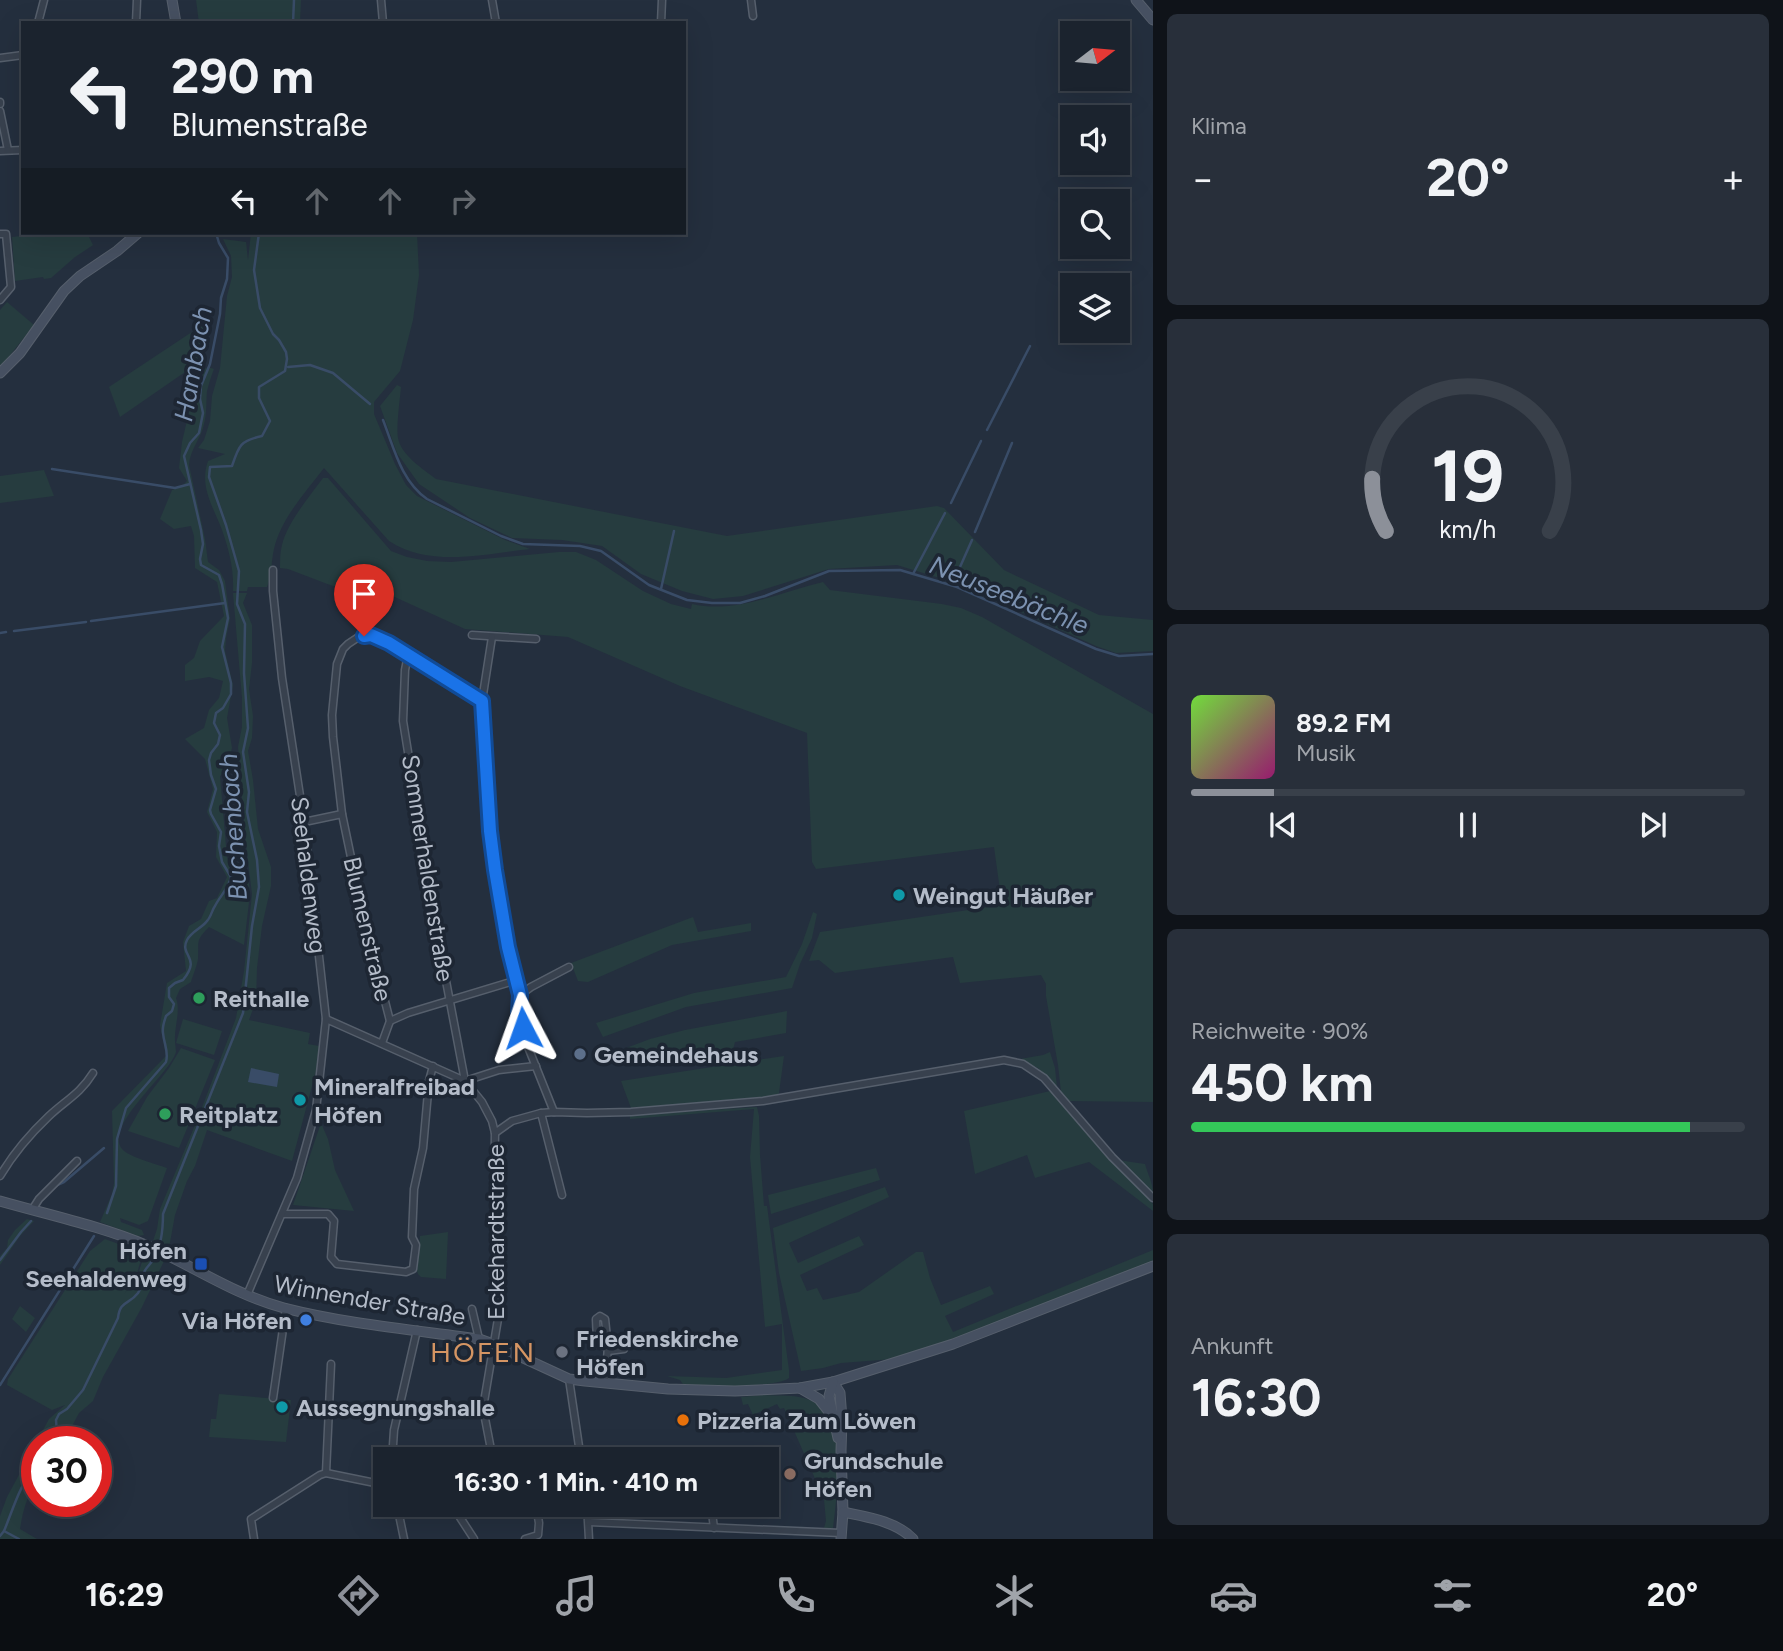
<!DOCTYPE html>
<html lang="de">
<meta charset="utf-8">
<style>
:root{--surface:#1b232e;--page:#282f3a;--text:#f1f3f6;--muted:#a0a4aa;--line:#39404a;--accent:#8c9099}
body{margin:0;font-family:Figtree,sans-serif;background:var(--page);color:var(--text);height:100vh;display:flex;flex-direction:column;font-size:26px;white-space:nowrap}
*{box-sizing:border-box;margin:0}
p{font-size:23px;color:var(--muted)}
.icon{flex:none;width:38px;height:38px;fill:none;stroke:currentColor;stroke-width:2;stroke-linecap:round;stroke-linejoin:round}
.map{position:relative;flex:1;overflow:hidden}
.side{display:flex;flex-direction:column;gap:14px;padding:14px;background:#0f1319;width:630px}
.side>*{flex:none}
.banner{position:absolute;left:21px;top:21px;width:665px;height:214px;border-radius:0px;box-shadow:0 7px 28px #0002,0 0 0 2px var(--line);background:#1b232e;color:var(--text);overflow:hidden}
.needle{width:46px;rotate:74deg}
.buttons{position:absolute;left:1060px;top:21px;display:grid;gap:14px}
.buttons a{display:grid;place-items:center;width:70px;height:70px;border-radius:0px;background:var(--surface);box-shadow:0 7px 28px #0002,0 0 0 2px var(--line);font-size:35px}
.speed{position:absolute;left:21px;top:1426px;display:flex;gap:14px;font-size:35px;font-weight:700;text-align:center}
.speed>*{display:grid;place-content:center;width:91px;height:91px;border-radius:50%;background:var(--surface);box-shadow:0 7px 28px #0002,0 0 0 2px var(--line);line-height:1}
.speed .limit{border:10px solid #d22;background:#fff;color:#111}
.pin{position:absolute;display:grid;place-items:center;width:60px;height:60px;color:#fff;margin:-72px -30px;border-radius:50% 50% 50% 0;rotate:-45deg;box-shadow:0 0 7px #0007}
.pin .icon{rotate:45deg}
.me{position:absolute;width:77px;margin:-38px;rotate:356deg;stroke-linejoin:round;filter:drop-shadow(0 0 5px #0008)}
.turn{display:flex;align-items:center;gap:24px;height:147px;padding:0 35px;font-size:32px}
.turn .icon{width:91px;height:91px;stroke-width:2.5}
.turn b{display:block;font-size:49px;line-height:60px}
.lanes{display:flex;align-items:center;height:66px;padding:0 35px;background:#0003;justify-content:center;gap:35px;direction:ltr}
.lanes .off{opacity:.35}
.big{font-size:52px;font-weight:700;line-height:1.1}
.side .widget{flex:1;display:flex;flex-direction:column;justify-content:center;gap:10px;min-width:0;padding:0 24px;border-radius:10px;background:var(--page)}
.side .dial{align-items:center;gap:0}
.dial svg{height:182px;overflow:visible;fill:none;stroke:var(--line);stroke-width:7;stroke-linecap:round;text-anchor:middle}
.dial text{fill:var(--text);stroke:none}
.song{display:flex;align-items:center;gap:21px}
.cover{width:84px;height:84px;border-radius:10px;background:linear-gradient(135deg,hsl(100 70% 55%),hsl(320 70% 35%))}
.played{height:7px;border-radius:4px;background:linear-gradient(90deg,var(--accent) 15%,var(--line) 15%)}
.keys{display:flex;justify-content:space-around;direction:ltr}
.heat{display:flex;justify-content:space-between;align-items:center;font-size:38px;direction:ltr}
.charge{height:10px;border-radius:5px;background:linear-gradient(90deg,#34c759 90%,var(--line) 0)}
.trip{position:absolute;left:373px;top:1447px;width:406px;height:70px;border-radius:0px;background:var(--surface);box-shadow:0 7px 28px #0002,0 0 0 2px var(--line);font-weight:700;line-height:70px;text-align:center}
.menu{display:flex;height:112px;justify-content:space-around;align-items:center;background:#0b0e12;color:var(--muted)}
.menu .icon{width:49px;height:49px}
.menu .selected{color:var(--accent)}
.menu b{font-size:32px;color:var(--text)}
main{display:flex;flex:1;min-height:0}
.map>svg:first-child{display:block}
</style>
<main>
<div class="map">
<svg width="1153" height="1539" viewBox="0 0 1153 1539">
<rect width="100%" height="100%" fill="#242f3e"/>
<g fill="#263c3f">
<path d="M196,0H301L300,23H199Z"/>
<path d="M48,233H87L93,245L75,257L51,278L44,279L43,277L15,281L12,237Z"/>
<path d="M251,233H417L419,275L413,320L400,371L374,402V414L395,464L406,485L417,496L505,540L530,549C485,554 430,568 389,541L324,468C306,492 281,518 274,549C271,562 272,575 267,587H248L247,591H233C234,569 229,550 222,530C213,506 199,487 208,461L225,454L198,448L204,440L210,421L212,396L220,368L227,296L232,277L231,256L223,239L246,242L248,260Z"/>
<path d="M7,302L34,325L3,364L0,365V310Z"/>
<path d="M207,322L201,361L120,417L109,387Z"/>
<path d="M208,367L214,369C211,376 209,384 207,391C206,402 207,413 204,424C201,439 190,449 189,465L205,539L208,562L219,570L225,581L230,619L226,638L225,651L233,685L227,718L232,748L227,769L220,776L227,858L236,873L235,875L248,873L250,894L244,945L209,927C195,941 199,941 198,959C197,966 193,975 191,982L180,989L176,998C181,1011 174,1027 175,1041C175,1043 176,1050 176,1052C171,1073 103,1126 122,1149C129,1157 156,1164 167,1168L148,1221L139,1225L120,1218L121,1222L142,1230L144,1235L138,1236L100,1222L112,1194L114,1183L112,1111L166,1056L160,1025L167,983L186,971L183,942L189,926L201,919L209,901L217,898L227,877L216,857L217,832L207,812L213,789L205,759L185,739L204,728L209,710L219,698L223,681L209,677L185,681V665L194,658L200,641L224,616L217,582L195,568L194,536L191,526L174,529L160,519L172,490L181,487L187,481L179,468L182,442L198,373Z"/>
<path d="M397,385L401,387C400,399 396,427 398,438C401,455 423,469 436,479L727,536L937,506L944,508L1004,570L1099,615L1153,620V651L1116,653L1096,646L959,584L897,565L829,569L743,596L713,599L682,591L641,574L602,546L562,540L512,538L470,518L419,484L397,453L380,406Z"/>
<path d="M44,470L54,496L0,503V476Z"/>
<path d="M323,478H328L391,551L407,557L427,561L451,562L559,552H576L596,560L643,591L671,604L691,609L692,604C737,614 780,592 823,582L830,590L942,604L961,608L982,617L1153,714V1102L1067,1101L1061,1092L1058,1065L1046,996V984L1041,975L960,983L953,957L835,973L819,960L809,961L820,932L1002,905L994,847L816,869L812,862L807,733L680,686L568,637L465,629L364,583L359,585L356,593L330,585L288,569L280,568C280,561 280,552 282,545C287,523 309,497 323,478Z"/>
<path d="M233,593H247L243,603L252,625V663L249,689L253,716L252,738L248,751L253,780L258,829L271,867V886L262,926L257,968L256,1001L249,1020L310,1033L308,1044L319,1046L316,1071L292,1161L207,1130L195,1166L187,1181L175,1215L169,1248L153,1241L157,1229L160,1209L198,1118L236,1018L244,971L252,894L245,837L238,747L242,727V698Z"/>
<path d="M813,912L817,914L812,938L800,964L792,988L686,1007L603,1037L596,1023L694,993L786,977L802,944Z"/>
<path d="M693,917L698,932L751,923V931L672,945L588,982L578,981L571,963Z"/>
<path d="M787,1011L786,1033L735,1042L733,1050C720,1053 694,1060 682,1058C676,1058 672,1054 665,1054L615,1066L610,1054L650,1039L685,1030Z"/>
<path d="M183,1019L222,1031L214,1055L176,1043Z"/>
<path d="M181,1048L215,1060L179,1148L128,1131L147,1097L169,1068Z"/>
<path d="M1050,1052L1055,1068L1057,1087L1038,1068L1020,1059L1043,1055Z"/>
<path d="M784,1056L779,1093L775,1098L631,1108L621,1081Z"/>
<path d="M1050,1091L1108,1158L1153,1204V1211L1089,1162L1035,1178L1027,1155L975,1174L964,1111Z"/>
<path d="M757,1107L759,1116L760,1155L764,1206H767L789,1370V1378C775,1388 705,1387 685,1387L680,1380L667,1376L726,1378L782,1370V1324L765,1327L750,1157L754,1109L630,1119V1115Z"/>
<path d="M321,1123L328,1139L335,1170L354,1211L293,1205Z"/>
<path d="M1118,1160L1145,1164C1148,1175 1153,1183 1153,1194Z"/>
<path d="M876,1168L880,1180L771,1214L768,1195Z"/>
<path d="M885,1187L889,1197L789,1243L798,1263L859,1236L864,1245L800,1275L807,1291L817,1288L823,1300L859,1292L916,1252H923L930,1278L941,1305L990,1286L994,1294L945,1316L953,1332L1153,1250V1262L955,1338L893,1359L841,1363L823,1368L801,1371L779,1273L773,1228Z"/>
<path d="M27,1219L34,1221L20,1236L0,1265V1256L7,1248L8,1240L15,1230Z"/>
<path d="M448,1232L446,1279L421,1277L418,1274L417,1271L420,1236Z"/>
<path d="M105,1239L143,1253L135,1280L124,1294L136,1280L145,1253L164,1261L142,1307L103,1377L93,1401L79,1413L70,1430L65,1442H37V1483C26,1496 23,1512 20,1529L37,1539H0V1516L7,1497L49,1419L65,1405L52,1410L7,1385L8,1379L90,1251Z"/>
<path d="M20,1306L35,1318L26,1332L12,1319Z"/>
<path d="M219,1394L291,1400L286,1442L209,1437L211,1419H216Z"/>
<path d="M764,1395C778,1396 798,1394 812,1401C848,1418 837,1495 833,1528H824L826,1521L824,1499L784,1408L780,1409L777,1404L753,1415L748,1404L743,1405L741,1397Z"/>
</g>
<path fill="#394c67" d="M251,1068L279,1074L277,1087L248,1082Z"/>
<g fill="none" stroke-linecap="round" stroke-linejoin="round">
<g stroke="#394c67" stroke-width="2.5">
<path d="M293,23L294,0"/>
<path d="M288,367L310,365L333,373L370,404"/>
<path d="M383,420C394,448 401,481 427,499L501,536L523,544L580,546L601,551L649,585L687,600L712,603H740L765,596L829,571L900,570L957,587L1096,649L1119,656L1153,654"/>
<path d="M987,430L1030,346"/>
<path d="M52,469L175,488L190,484"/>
<path d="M951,503L981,441"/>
<path d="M975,532L1012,443"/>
<path d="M913,574L945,513"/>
<path d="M952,585L972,540"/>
<path d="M661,589L674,531"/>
<path d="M91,621L225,603"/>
<path d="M14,631L86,622"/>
<path d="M0,633L6,632"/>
<path d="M55,1186L64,1182L104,1148"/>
<path d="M107,1213L116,1186L117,1139L126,1108L166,1062C169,1052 164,1044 163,1033C162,1027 164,1022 166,1016L172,1011L174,1004L169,997V988L175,983L183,980C202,957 179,956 187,940C192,931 202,928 207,921C211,917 212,910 215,906C220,896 229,888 231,877L222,862L219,846L221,832L211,814L210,810L216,789L211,775L209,760L211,753L218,744L220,735L214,723L216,713L223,708L231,694V683L222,647L228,618L222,584L219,575L201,565L200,559L203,544L201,530L184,456L190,443L199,433L203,413L200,399L201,386L210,364L220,314L221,298L227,279L228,258L219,243L216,233"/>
<path d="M0,1260L21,1232L31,1221"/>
<path d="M0,1385L94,1236"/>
<path d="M54,1442L57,1434L56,1420L59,1414L67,1409L83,1390L118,1318C120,1300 129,1305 138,1293C143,1286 141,1279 144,1272C147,1266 152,1263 154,1258C162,1245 163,1229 163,1214L243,1013L252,926L259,887L257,860L247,812L249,792L243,752L248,728L244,673L245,624L237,604L239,571L226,525L209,477L210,467L232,466C239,445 240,441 262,436L270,421L259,398V387L285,371L287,359L286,352L279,340L273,334L260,308L254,270L259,233"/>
<path d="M4,1531L19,1539"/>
<path d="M0,1536L4,1531C13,1510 20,1482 37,1466"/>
</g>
<defs>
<g id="street">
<path d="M381,0L383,23"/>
<path d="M492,0L496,23"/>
<path d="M751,0L753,16"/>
<path d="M38,23L44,0"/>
<path d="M136,23L137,0"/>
<path d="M661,23L662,0"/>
<path d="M0,58L23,55"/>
<path d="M0,102V104"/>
<path d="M0,111L8,150"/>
<path d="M0,151L23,150"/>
<path d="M0,234H6L11,287L0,300"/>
<path d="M472,635L536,639"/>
<path d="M492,637L482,701L490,831L496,886L508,947L520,995L519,1011L523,1028L528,1047L554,1112"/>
<path d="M408,655L405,670L403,721L439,944L465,1081L499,1070L536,1066"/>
<path d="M304,822L342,814"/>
<path d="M520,995L531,987L569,967"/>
<path d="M326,1019L465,1081L482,1102L492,1121L495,1133L494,1202L500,1300L499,1313L483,1408L493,1460"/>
<path d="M390,1021L408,1013L517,980"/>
<path d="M382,1043L390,1021L363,915L342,814L333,737L332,715L337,664L343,649L348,644L357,638L371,635L389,643L482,701"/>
<path d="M541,1113L562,1195"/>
<path d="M495,1133L512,1121L541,1113L554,1112L587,1113L631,1112L763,1101L1004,1060L1023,1064L1044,1078L1112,1157L1153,1198"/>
<path d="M0,1176C13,1154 30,1134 49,1116C66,1100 80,1094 93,1073"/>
<path d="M32,1210L39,1199L77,1161"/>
<path d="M283,1214H328L334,1221L331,1257L337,1264L406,1272L413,1269L416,1245L412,1237L414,1189L423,1148L429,1081L433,1066"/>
<path d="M247,1295L297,1178L316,1110L326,1019L304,822L282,678L273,591V570"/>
<path d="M472,1309L479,1339"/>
<path d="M608,1351L624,1349"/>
<path d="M569,1379L581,1460"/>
<path d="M605,1383L608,1347L605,1319L600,1316L596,1319L597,1340L599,1345L608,1347"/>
<path d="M273,1398L286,1308"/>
<path d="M392,1460L394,1430L417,1330"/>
<path d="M579,1460L603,1455L703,1458L704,1460"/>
<path d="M326,1473L331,1364"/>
<path d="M397,1505L404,1539"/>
<path d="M452,1505L474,1539"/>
<path d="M587,1505L589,1539"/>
<path d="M711,1505L714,1528"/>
<path d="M589,1522L841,1533"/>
<path d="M254,1539L251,1519L320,1475L326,1473L385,1485"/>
<path d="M525,1539L538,1535L539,1523L536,1505"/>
</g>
<g id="secondary">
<path d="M172,0L176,23"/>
<path d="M1136,0L1153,20"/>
<path d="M0,373L20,353L64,291L80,276L117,251L138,233"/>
<path d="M0,1201C49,1215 101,1226 148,1246C193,1266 235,1295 284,1308C347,1324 414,1330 479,1339L493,1344L569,1379L585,1381L668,1389L735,1391L800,1388L833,1382L953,1344L1153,1266"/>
<path d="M833,1382L840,1393L842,1419L841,1451L843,1512L841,1539"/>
<path d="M833,1382L829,1396L838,1438"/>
<path d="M800,1388L819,1399L830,1413"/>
<path d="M843,1512C867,1517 896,1521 913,1539"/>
</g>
</defs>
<use href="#street" stroke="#565f6c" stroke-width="9"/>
<use href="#secondary" stroke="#565f6c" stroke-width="11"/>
<use href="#street" stroke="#38414e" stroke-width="6"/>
<use href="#secondary" stroke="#465061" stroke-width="9"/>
</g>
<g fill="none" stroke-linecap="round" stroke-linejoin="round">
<defs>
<path id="route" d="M364,636L371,635L389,643L482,701L490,831L495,870L508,947L520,995L519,1012L523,1028"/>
</defs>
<use href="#route" stroke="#114b97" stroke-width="18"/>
<use href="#route" stroke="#1a73e8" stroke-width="12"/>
</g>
<g fill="#0f9aa8" stroke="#1d2633" stroke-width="2.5">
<circle cx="899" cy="895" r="7"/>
<circle cx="300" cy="1100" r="7"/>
<circle cx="282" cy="1407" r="7"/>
</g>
<g fill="#2e9e5b" stroke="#1d2633" stroke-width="2.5">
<circle cx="199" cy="998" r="7"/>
<circle cx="165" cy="1114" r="7"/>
</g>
<circle fill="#5c6f8a" stroke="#1d2633" stroke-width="2.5" cx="580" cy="1054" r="7"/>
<rect fill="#1a4fb4" stroke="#1d2633" stroke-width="2.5" x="194" y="1257" width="14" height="14" rx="3.5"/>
<circle fill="#3f7fe0" stroke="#1d2633" stroke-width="2.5" cx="306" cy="1320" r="7"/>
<circle fill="#6b7280" stroke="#1d2633" stroke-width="2.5" cx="562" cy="1352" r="7"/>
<circle fill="#e8710a" stroke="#1d2633" stroke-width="2.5" cx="683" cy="1420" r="7"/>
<circle fill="#8d6e63" stroke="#1d2633" stroke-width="2.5" cx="790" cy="1474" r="7"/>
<g text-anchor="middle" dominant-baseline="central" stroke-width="7" stroke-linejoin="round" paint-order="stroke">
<g font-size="24" fill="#b4bcc9" stroke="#1d2633">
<text transform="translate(428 868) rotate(81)">Sommerhaldenstraße</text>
<text transform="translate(309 875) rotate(83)">Seehaldenweg</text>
<text transform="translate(368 929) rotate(77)">Blumenstraße</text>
<text transform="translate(495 1232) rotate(-90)">Eckehardtstraße</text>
<text transform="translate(370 1300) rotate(10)">Winnender Straße</text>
</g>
<g font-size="24" font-weight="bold" fill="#b4bcc9" stroke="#1d2633" text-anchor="start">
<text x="913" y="895">Weingut Häußer</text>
<text x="213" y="998">Reithalle</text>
<text x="594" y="1054">Gemeindehaus</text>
<text x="314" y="1086">Mineralfreibad<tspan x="314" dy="28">Höfen</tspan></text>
<text x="179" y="1114">Reitplatz</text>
<text x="187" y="1250" text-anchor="end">Höfen<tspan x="187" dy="28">Seehaldenweg</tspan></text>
<text x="292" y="1320" text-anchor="end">Via Höfen</text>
<text x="576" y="1338">Friedenskirche<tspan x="576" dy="28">Höfen</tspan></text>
<text x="296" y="1407">Aussegnungshalle</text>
<text x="697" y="1420">Pizzeria Zum Löwen</text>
<text x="804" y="1460">Grundschule<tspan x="804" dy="28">Höfen</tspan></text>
</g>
<g font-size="26" font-style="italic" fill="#7c92b1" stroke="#1d2633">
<text transform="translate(193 364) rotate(-80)">Hambach</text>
<text transform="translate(1009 595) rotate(22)">Neuseebächle</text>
<text transform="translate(233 827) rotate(-94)">Buchenbach</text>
</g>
<g font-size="28" letter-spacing="2" fill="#d59563" stroke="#1d2633">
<text x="483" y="1352">HÖFEN</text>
</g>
</g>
</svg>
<div class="buttons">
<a><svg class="needle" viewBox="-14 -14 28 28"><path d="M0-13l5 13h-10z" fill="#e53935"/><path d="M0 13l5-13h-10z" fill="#a0a4aa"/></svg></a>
<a><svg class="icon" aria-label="sound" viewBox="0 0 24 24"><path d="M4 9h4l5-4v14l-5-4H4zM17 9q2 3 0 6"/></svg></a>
<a><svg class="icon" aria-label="search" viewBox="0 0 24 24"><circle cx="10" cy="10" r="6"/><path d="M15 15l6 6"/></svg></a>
<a><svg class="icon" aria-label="layers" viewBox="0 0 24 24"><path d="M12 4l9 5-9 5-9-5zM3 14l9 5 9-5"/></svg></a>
</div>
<div class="speed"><div class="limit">30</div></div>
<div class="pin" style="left:364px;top:636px;background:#d93025"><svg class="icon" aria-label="arrive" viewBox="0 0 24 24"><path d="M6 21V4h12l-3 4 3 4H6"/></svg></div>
<svg class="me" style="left:523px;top:1028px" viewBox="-20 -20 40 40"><path d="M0-17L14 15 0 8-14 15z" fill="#1a73e8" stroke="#fff" stroke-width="4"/></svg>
<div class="trip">16:30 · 1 Min. · 410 m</div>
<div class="banner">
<div class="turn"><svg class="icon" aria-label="left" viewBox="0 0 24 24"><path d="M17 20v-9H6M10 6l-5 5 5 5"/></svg><div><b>290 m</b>Blumenstraße</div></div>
<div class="lanes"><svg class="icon" aria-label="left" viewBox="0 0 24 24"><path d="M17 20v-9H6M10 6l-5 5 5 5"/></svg><svg class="icon off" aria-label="ahead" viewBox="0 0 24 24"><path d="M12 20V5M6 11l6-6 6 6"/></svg><svg class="icon off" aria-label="ahead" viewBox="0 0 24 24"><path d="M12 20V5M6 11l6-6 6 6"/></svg><svg class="icon off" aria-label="right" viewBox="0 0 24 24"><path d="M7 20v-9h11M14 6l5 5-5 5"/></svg></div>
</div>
</div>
<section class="side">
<div class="widget"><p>Klima</p>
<div class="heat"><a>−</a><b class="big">20°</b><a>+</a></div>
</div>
<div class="widget dial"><svg viewBox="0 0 100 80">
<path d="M14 69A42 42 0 1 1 86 69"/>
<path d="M14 69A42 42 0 0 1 8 46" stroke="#8c9099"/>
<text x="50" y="56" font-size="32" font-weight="700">19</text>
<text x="50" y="72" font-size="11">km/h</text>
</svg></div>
<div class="widget">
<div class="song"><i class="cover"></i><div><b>89.2 FM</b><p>Musik</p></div></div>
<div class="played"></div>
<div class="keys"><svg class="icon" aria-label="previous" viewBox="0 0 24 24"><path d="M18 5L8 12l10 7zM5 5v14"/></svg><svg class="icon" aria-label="pause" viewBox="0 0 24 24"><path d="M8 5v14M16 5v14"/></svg><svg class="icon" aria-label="next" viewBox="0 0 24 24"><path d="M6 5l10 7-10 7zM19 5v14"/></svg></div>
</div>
<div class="widget"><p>Reichweite · 90%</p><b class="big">450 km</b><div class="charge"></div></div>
<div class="widget"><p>Ankunft</p><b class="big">16:30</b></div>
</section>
</main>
<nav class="menu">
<b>16:29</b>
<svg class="icon selected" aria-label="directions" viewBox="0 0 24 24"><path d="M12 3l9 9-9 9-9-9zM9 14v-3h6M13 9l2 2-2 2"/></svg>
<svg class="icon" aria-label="music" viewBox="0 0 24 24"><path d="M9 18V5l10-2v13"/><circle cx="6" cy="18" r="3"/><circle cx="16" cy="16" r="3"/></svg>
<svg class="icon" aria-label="phone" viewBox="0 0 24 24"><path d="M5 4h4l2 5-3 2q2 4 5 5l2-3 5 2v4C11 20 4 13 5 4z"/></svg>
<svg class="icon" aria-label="climate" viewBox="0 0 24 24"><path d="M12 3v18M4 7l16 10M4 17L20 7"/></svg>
<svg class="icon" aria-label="car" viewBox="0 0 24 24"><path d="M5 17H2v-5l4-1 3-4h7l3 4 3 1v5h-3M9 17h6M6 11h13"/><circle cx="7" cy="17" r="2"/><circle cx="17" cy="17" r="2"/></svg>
<svg class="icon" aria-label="filters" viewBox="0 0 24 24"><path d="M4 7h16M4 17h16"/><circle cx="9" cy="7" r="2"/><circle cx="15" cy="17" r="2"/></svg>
<b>20°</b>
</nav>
